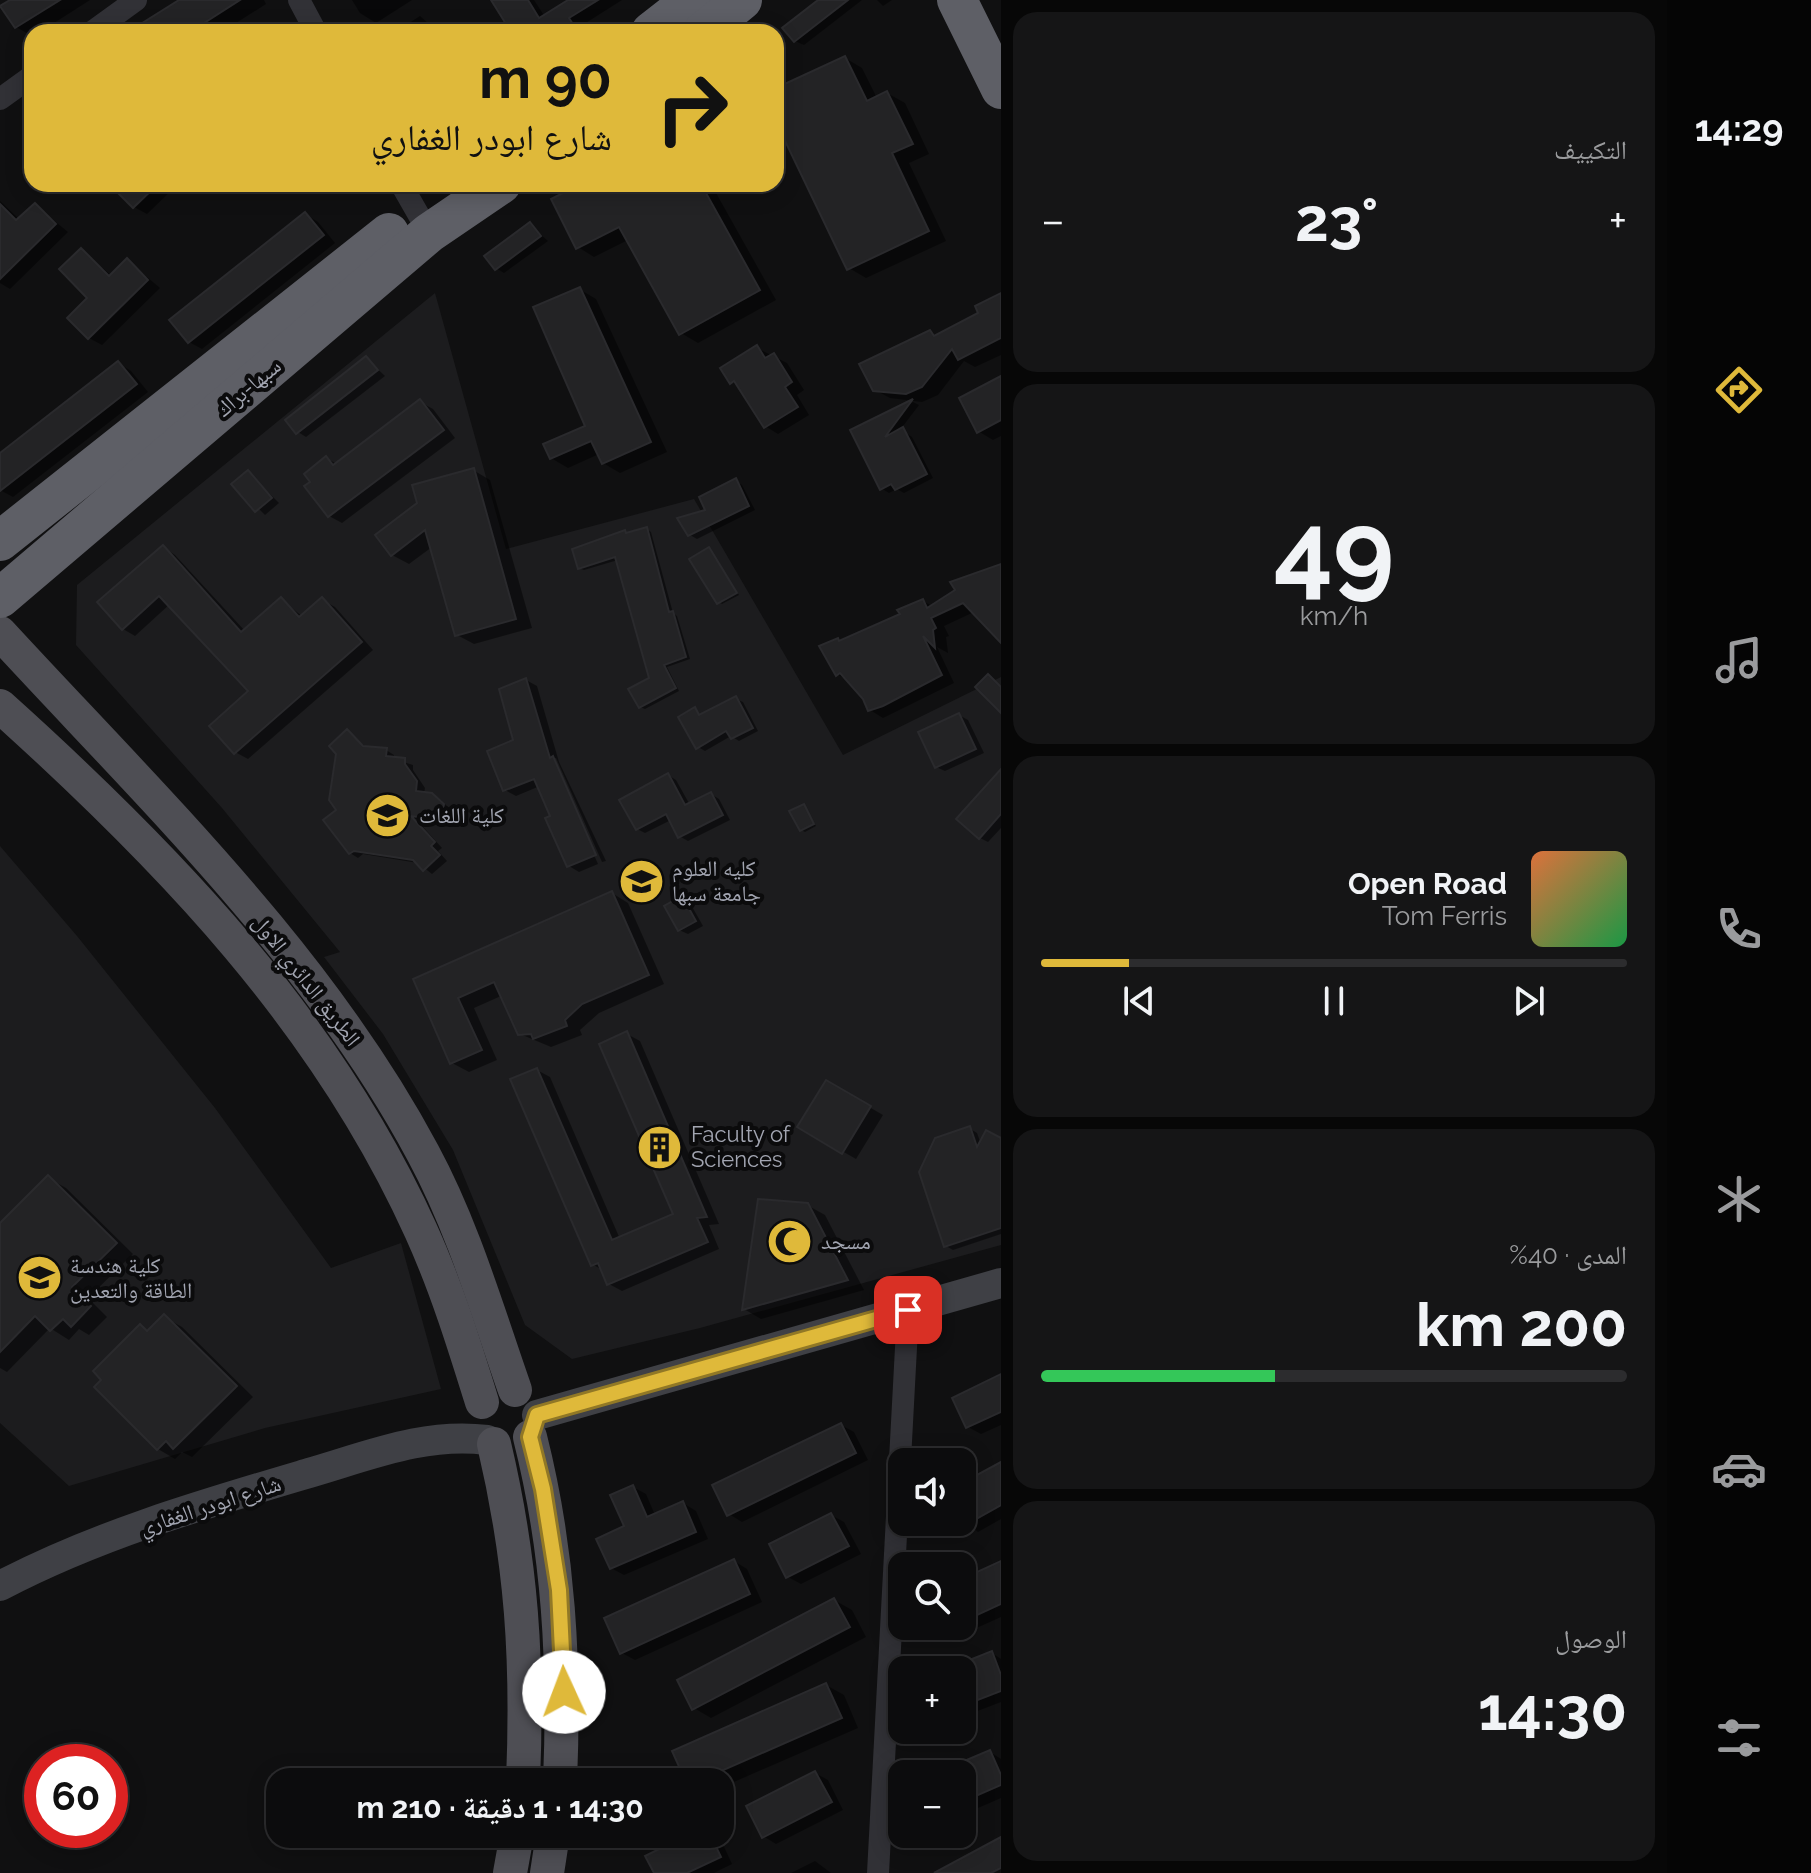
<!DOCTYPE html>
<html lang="ar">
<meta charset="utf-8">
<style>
:root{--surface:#0c0c0d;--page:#151516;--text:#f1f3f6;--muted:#9a9b9d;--line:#2c2c2e;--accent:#dfb93a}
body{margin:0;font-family:Raleway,"Noto Naskh Arabic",sans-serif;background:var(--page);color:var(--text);direction:rtl;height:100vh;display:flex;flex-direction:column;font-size:30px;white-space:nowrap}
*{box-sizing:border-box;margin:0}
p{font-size:26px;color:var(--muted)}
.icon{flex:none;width:44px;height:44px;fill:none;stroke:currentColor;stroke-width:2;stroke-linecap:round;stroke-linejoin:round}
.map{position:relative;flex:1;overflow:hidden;direction:ltr}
.side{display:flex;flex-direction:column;gap:12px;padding:12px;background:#070707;width:666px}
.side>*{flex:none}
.guide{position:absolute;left:24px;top:24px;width:760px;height:168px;border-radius:24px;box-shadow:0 4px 20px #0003,0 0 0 2px var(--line);direction:rtl;background:#dfb93a;color:#111;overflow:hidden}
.tools{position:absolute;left:888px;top:1448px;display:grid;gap:16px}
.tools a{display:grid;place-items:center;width:88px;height:88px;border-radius:16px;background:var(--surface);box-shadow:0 4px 20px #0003,0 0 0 2px var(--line);font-size:40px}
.speed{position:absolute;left:24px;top:1744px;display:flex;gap:16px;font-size:40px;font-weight:700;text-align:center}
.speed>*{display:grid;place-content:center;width:104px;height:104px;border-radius:50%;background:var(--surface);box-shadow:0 4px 20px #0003,0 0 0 2px var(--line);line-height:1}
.speed .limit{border:12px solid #d22;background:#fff;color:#111}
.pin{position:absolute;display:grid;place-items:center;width:68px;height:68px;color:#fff;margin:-34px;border-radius:16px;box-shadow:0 4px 12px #0006}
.me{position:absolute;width:88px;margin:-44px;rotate:358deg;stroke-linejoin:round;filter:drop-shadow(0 0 6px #0008)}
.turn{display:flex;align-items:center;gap:28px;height:168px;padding:0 40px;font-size:36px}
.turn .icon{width:104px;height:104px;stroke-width:2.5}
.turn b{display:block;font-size:56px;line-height:68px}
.big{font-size:60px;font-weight:700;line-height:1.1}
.side .tile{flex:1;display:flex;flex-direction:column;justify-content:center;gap:12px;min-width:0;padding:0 28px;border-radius:24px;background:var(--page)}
.side .dial{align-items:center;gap:0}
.dial b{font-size:104px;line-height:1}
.song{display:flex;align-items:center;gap:24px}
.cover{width:96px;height:96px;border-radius:12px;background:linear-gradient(135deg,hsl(20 70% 55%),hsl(140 70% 35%))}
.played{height:8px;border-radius:4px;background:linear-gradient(90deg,var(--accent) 15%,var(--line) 15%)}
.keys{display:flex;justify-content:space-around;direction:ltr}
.heat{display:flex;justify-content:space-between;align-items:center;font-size:44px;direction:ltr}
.charge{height:12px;border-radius:6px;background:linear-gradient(90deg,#34c759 40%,var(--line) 0)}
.trip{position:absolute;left:266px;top:1768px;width:468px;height:80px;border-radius:24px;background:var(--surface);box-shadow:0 4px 20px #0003,0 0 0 2px var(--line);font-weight:700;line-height:80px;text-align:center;direction:rtl}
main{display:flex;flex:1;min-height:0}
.tab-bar{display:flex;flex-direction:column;width:144px;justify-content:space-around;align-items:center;background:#050505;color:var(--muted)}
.tab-bar .icon{width:56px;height:56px}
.tab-bar .active{color:var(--accent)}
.tab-bar b{font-size:36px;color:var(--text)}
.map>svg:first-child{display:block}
</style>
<main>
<nav class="tab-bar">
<b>14:29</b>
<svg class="icon active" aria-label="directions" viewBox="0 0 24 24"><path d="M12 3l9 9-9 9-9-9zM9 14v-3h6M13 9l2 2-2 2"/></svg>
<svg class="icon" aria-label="music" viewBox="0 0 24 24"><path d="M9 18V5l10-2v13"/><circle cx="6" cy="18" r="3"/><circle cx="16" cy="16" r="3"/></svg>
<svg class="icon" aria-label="phone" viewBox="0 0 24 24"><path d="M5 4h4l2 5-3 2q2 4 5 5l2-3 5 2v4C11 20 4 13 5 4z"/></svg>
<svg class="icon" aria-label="climate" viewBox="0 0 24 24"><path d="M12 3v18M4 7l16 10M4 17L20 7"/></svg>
<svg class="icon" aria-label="car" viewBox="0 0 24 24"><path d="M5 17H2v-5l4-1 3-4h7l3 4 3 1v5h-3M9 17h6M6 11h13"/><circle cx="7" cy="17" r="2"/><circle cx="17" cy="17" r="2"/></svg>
<svg class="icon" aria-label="filters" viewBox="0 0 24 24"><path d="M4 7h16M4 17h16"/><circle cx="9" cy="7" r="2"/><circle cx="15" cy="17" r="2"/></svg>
</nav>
<section class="side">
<div class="tile"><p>التكييف</p>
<div class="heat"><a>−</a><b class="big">23°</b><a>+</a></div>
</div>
<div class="tile dial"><b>49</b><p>km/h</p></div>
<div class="tile">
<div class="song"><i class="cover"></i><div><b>Open Road</b><p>Tom Ferris</p></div></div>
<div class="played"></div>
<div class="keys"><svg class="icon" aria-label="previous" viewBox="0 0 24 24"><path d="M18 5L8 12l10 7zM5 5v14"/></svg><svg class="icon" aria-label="pause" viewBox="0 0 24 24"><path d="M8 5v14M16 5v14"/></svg><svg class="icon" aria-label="next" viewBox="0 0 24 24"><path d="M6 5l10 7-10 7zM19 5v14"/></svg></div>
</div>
<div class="tile"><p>المدى · 40%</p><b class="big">200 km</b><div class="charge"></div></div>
<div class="tile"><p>الوصول</p><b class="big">14:30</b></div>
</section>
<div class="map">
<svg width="1001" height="1873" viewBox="0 0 1001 1873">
<rect width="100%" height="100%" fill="#101011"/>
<g fill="#1c1c1e">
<path d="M435,293L506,549L694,499L843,755L1001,677V1245L700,1328L572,1359L525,1325L453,1150L383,1034L324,957L340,952L222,808L76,645L77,585Z"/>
<path d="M0,846L77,936L215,1108L331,1268L401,1243L441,1389L265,1428L69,1486L0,1423Z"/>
</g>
<g fill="#0007">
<path d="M13,0H90L40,32H32V36L16,27Z"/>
<path d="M183,0H264L266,4L222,32H132Z"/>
<path d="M352,0H412L376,23L360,13Z"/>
<path d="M496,0H534L545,17L571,0H622L581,26L585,32H514Z"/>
<path d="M821,0H862L804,45L795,41Z"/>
<path d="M877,0H892L883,6Z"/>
<path d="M420,16L438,32H397V31Z"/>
<path d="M845,58L862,68L877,98L887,93L905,103L929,154L909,163L946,241L866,278L849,268L776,117V91Z"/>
<path d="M118,184H178L147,214L134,207Z"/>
<path d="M582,184H711L776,300L698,343L681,333L628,240L594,257L578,247Z"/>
<path d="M0,201L20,220L35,205L68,232L10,289L0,283Z"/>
<path d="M305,214L318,222L335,243L202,349L189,342Z"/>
<path d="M530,225L548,241L504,273L496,268Z"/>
<path d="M81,250L112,276L128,261L160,288L102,345L89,338L90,298Z"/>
<path d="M579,289L596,299L667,452L620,473L603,463L599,454L568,468L551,458L587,427Z"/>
<path d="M1001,295V355L975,367L964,361L938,395L922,402L890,398L875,390L930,332L938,337L981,314Z"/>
<path d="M757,348L787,363L804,390L797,395L809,415L778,434L765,426L741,387L732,382Z"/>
<path d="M367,359L385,376L306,437L298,432Z"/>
<path d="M118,363L131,371L148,392L13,497L0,490V455Z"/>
<path d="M1001,378V436L993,440L978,431Z"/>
<path d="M420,402L433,409L455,438L342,523L329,516L326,458L337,464Z"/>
<path d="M913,402L919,405L897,434L904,432L912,437L933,478L904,493L897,489L889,493L881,488L852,431Z"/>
<path d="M473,470L490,480L532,628L474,644L457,635L432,547L409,564L392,555Z"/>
<path d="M248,472L279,503L265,515L234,484Z"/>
<path d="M735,481L742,485L755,510L697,539L690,535Z"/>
<path d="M647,529L651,532L673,613L677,616L690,659L667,667L679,691L645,709L640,707L651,679L618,560L584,570L579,568L629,535Z"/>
<path d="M163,547L175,555L245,631L281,599L303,617L322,600L335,607L373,650L248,759L235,752L251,691L170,604L135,636L123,629Z"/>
<path d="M709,549L739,595L722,604L719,602Z"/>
<path d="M1001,566V645L996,635L974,612L944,626L949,636L946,637L948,653L937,647L954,683L883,718L870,710L850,682L837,674L838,640L841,642L904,614L923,601L932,606Z"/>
<path d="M526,680L537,686L559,762L606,861L602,862L556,758H551L598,864L579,872L569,866L540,786L516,796L505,790Z"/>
<path d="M736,699L743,702L758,731L739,741L731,736L705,751L698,747L695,710L702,716Z"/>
<path d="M959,715L968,720L984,753L945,771L936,767Z"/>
<path d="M347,732L367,748L386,750L394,755V759L413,765V770L425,788L424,794L441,800L451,810L449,824L416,819L442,848L438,851L447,861L432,874L418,863L363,854L358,858L350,853L339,811Z"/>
<path d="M1001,772V828L988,842L980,838Z"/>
<path d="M668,775L676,780L690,805L711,794L719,799L730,820L688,841L679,836L671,820L645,833L637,829Z"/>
<path d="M804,806L816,826L805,832L801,830Z"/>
<path d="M612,893L628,903L664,984L599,1013L580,1030L582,1035L551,1047L520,1034L501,996L474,1008L497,1060L469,1072L452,1063L415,980Z"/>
<path d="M682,898L690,903L703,926L688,934L679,930Z"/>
<path d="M627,1034L640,1041L719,1224L709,1225L719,1249L622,1291L609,1284L604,1271L592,1264L537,1070L550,1077L620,1239L675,1215Z"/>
<path d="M826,1082L883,1115L856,1159L800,1127Z"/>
<path d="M969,1128L977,1133L981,1144L1001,1141V1234L953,1250L946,1246Z"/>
<path d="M48,1178L66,1188L133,1254L88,1298L107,1317L89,1335L79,1329L69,1340L50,1328L7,1372L0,1368V1226Z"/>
<path d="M807,1205L825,1215L864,1290L761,1319L744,1309Z"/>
<path d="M164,1317L182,1327L253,1397L192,1457L182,1452L175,1459L158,1449L140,1327L149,1332Z"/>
<path d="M1001,1376V1425L981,1434L968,1427Z"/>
<path d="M841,1425L854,1432L868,1460L742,1522L729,1514Z"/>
<path d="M1001,1464V1519L978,1532L962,1519V1486Z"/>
<path d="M633,1487L646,1494L655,1515L683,1503L696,1511L708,1539L624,1575L611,1568L627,1528Z"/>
<path d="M831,1515L844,1522L861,1554L801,1584L788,1577Z"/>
<path d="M734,1561L747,1569L762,1602L635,1660L622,1653Z"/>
<path d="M1001,1564V1617L972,1630L962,1624V1581Z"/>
<path d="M834,1600L852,1610L866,1637L711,1718L694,1708Z"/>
<path d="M992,1653L1001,1659V1702L962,1717V1670H949Z"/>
<path d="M826,1685L844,1695L858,1728L720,1788V1782H688Z"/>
<path d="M990,1752L1001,1759V1798L962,1815V1774H941Z"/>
<path d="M815,1773L828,1780L843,1810L776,1844L763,1836Z"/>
<path d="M695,1834L719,1836L732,1864L714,1873H656Z"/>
<path d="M815,1861L831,1873H791Z"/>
</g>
<g fill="#232325" stroke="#2a2a2d" stroke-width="2">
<path d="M10,0H60L15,28L0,6Z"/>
<path d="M179,0H240L190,32H128Z"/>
<path d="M491,0H528L539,18L568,0H598L569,18L578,32H511Z"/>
<path d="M818,0H848L794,42L782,28Z"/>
<path d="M845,56L867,101L887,91L913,144L892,153L929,231L847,270L776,122V88Z"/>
<path d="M109,184H158L133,208Z"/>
<path d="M581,184H701L760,290L679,335L619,227L576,249L551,199Z"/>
<path d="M35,203L56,224L0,279V204L16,220Z"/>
<path d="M305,212L324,235L188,343L169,320Z"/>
<path d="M530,222L541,236L495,270L484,256Z"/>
<path d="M81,248L109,276L127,258L148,280L88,339L67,318L87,298L59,269Z"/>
<path d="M580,287L651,442L602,464L591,441L550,459L543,444L585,426L533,307Z"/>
<path d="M1001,293V338L958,360L952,349L922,387L906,394L873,391L859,364L930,330L934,336L978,313L975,306Z"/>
<path d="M757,345L765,358L774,353L792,382L785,387L798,407L764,428L734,381L730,384L720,368Z"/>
<path d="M366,356L378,370L296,434L285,420Z"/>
<path d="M118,361L137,384L0,491V453Z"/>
<path d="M1001,376V420L977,433L959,398Z"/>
<path d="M420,399L444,430L328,517L304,486L310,482L304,474L326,456L333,465Z"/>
<path d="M913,399L885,437L903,427L927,474L895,490L891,484L880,490L850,430Z"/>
<path d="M474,468L516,619L455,636L425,530L391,556L375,535L417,503L412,485Z"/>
<path d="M248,470L272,498L255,512L231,484Z"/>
<path d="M736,478L749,506L688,536L677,518L705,510L699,497Z"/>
<path d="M647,527L669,612L673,611L686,657L664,665L676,688L639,708L628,689L649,678L615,557L578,569L572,549L625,530L626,533Z"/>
<path d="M163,545L241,632L281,597L299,617L322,597L362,642L234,754L209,726L248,691L159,596L122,630L97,602Z"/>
<path d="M709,547L737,593L717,604L689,559Z"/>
<path d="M1001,564V643L963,603L931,618L936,628L933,630L935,648L923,636L942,675L883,706L868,711L863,699L840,673L836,676L819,646L838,638L839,641L900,614L897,610L923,599L927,608L955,590L950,582Z"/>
<path d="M988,674L1001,687V713L975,687Z"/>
<path d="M526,678L550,758L553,756L596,855L567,867L545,818L550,816L534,779L503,791L487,751L513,740L499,689Z"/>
<path d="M736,696L753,728L731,739L726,731L696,749L678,717L695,707L699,715Z"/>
<path d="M959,713L976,749L935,768L918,732Z"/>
<path d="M347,729L363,746L387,748L386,756L405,758V764L417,781L416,791L432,793L444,804L441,820L411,816L435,842L431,846L440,855L423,871L413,860L354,851L349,854L323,820L336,810L329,800L336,754L329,746Z"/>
<path d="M1001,769V814L979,839L956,819Z"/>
<path d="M668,773L685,805L711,792L723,815L678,838L666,814L636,830L619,800Z"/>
<path d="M804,804L814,824L800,831L789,811Z"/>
<path d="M612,891L649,975L582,1004L565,1020L567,1026L533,1039L531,1034L518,1035L494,982L458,998L482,1050L450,1064L413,979Z"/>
<path d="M682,896L696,921L678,931L664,906Z"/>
<path d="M627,1031L707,1217L697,1218L708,1242L607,1285L598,1263L591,1266L510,1079L537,1068L612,1240L673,1214L599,1044Z"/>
<path d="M826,1080L871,1106L842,1154L797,1127Z"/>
<path d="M970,1126L977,1147L986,1130L1001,1138V1228L944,1247L919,1172L935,1138Z"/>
<path d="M48,1175L117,1243L72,1287L91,1306L71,1327L63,1319L50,1331L35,1316L0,1352V1223Z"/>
<path d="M758,1199L808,1203L848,1280L742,1310Z"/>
<path d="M164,1314L237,1386L173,1449L166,1441L157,1450L94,1387L101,1380L93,1371L140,1324L147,1331Z"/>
<path d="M1001,1374V1412L966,1428L952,1398Z"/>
<path d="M841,1423L856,1453L727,1516L712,1485Z"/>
<path d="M1001,1462V1505L962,1527V1483Z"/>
<path d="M633,1485L647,1517L683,1501L696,1532L610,1569L596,1539L624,1526L610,1495Z"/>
<path d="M831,1513L849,1546L786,1578L769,1544Z"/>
<path d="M734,1559L750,1594L620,1654L604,1618Z"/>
<path d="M1001,1561V1604L962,1622V1579Z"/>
<path d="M834,1598L850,1627L692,1710L677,1680Z"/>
<path d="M992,1651L1001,1675V1691L962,1706V1663Z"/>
<path d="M826,1683L842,1718L696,1782H686L672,1751Z"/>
<path d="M990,1750L1001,1775V1785L962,1802V1762Z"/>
<path d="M815,1771L832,1802L762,1838L746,1806Z"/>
<path d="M690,1834H710L721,1857L687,1873H654L645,1856Z"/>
<path d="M1001,1837V1868L991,1873H934Z"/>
</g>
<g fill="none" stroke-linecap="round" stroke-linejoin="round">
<g stroke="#313136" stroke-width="22">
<path d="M299,0L316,32"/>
<path d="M92,32L136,0"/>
<path d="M0,99L32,76"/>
<path d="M401,184L429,233"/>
<path d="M878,1873L908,1310"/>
</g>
<g stroke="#3f4045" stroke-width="30">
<path d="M537,1415L1001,1283"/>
<path d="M0,1586C97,1535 204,1504 309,1473C368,1456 425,1432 487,1440"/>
</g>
<g stroke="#4e4e54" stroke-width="34">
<path d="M0,633C150,796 318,956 423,1153C463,1227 487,1310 515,1390"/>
<path d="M0,706C169,858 326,1021 421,1231C446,1286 464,1344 482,1402"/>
<path d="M530,1437C559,1552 565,1663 560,1782"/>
<path d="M494,1444C522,1563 528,1661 523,1782"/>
<path d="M510,1873L517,1834"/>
<path d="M547,1873L553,1834"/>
</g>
<g stroke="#5e5f66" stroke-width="40">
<path d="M957,0L1001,89"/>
<path d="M651,32L692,0"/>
<path d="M703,32L742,0"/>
<path d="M0,541L389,233"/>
<path d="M0,598L429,233L501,184"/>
</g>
</g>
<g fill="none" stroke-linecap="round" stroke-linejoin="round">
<defs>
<path id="route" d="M564,1692L559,1590L543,1489L530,1437L537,1415L908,1310"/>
</defs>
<use href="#route" stroke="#917826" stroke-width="20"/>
<use href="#route" stroke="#dfb93a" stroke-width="14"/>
</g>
<defs>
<symbol id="university-disc" viewBox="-11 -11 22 22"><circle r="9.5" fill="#dfb93a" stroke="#0b0b0c"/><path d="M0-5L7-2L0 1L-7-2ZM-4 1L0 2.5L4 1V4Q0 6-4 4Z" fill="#111"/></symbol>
<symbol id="building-disc" viewBox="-11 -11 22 22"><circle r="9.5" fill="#dfb93a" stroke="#0b0b0c"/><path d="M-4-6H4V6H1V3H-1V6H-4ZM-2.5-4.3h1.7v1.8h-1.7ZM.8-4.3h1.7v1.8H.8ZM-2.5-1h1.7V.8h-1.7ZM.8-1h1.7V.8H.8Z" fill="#111"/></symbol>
<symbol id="mosque-disc" viewBox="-11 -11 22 22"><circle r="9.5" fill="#dfb93a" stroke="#0b0b0c"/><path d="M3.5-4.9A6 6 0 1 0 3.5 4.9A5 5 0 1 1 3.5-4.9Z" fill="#111"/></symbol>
</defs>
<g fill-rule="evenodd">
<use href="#university-disc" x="362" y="790" width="51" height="51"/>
<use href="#university-disc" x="616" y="856" width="51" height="51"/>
<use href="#building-disc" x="634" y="1122" width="51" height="51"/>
<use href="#mosque-disc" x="764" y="1216" width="51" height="51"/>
<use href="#university-disc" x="14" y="1252" width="51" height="51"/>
</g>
<g text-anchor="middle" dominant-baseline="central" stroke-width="8" stroke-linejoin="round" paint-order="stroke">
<g font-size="22" fill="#a2a5b1" stroke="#0b0b0c">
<text transform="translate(248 387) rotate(-40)">سبها-براك</text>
<text transform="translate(307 980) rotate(52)">الطريق الدائري الاول</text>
<text transform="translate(210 1505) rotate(-18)">شارع ابودر الغفاري</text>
</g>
<g font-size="22" fill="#a2a5b1" stroke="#0b0b0c" text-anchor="start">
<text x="419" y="815">كلية اللغات</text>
<text x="672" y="868">كليه العلوم<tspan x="672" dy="25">جامعة سبها</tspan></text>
<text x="691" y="1134">Faculty of<tspan x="691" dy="25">Sciences</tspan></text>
<text x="821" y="1241">مسجد</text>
<text x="70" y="1265">كلية هندسة<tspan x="70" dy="25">الطاقة والتعدين</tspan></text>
</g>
</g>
</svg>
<div class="tools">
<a><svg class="icon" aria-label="sound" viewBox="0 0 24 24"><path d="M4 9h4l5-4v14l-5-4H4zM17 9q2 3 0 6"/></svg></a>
<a><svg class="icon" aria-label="search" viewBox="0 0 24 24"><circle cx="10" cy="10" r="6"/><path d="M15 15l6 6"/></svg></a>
<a>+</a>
<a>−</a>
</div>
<div class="speed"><div class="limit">60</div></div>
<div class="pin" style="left:908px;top:1310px;background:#d93025"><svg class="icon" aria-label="arrive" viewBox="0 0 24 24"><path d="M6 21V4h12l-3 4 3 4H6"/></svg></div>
<svg class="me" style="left:564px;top:1692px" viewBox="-20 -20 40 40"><circle r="19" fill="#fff"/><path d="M0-13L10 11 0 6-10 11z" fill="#dfb93a"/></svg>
<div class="trip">14:30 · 1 دقيقة · 210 m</div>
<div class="guide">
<div class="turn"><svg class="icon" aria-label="right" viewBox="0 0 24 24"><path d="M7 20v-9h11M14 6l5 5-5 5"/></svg><div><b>90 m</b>شارع ابودر الغفاري</div></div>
</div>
</div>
</main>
